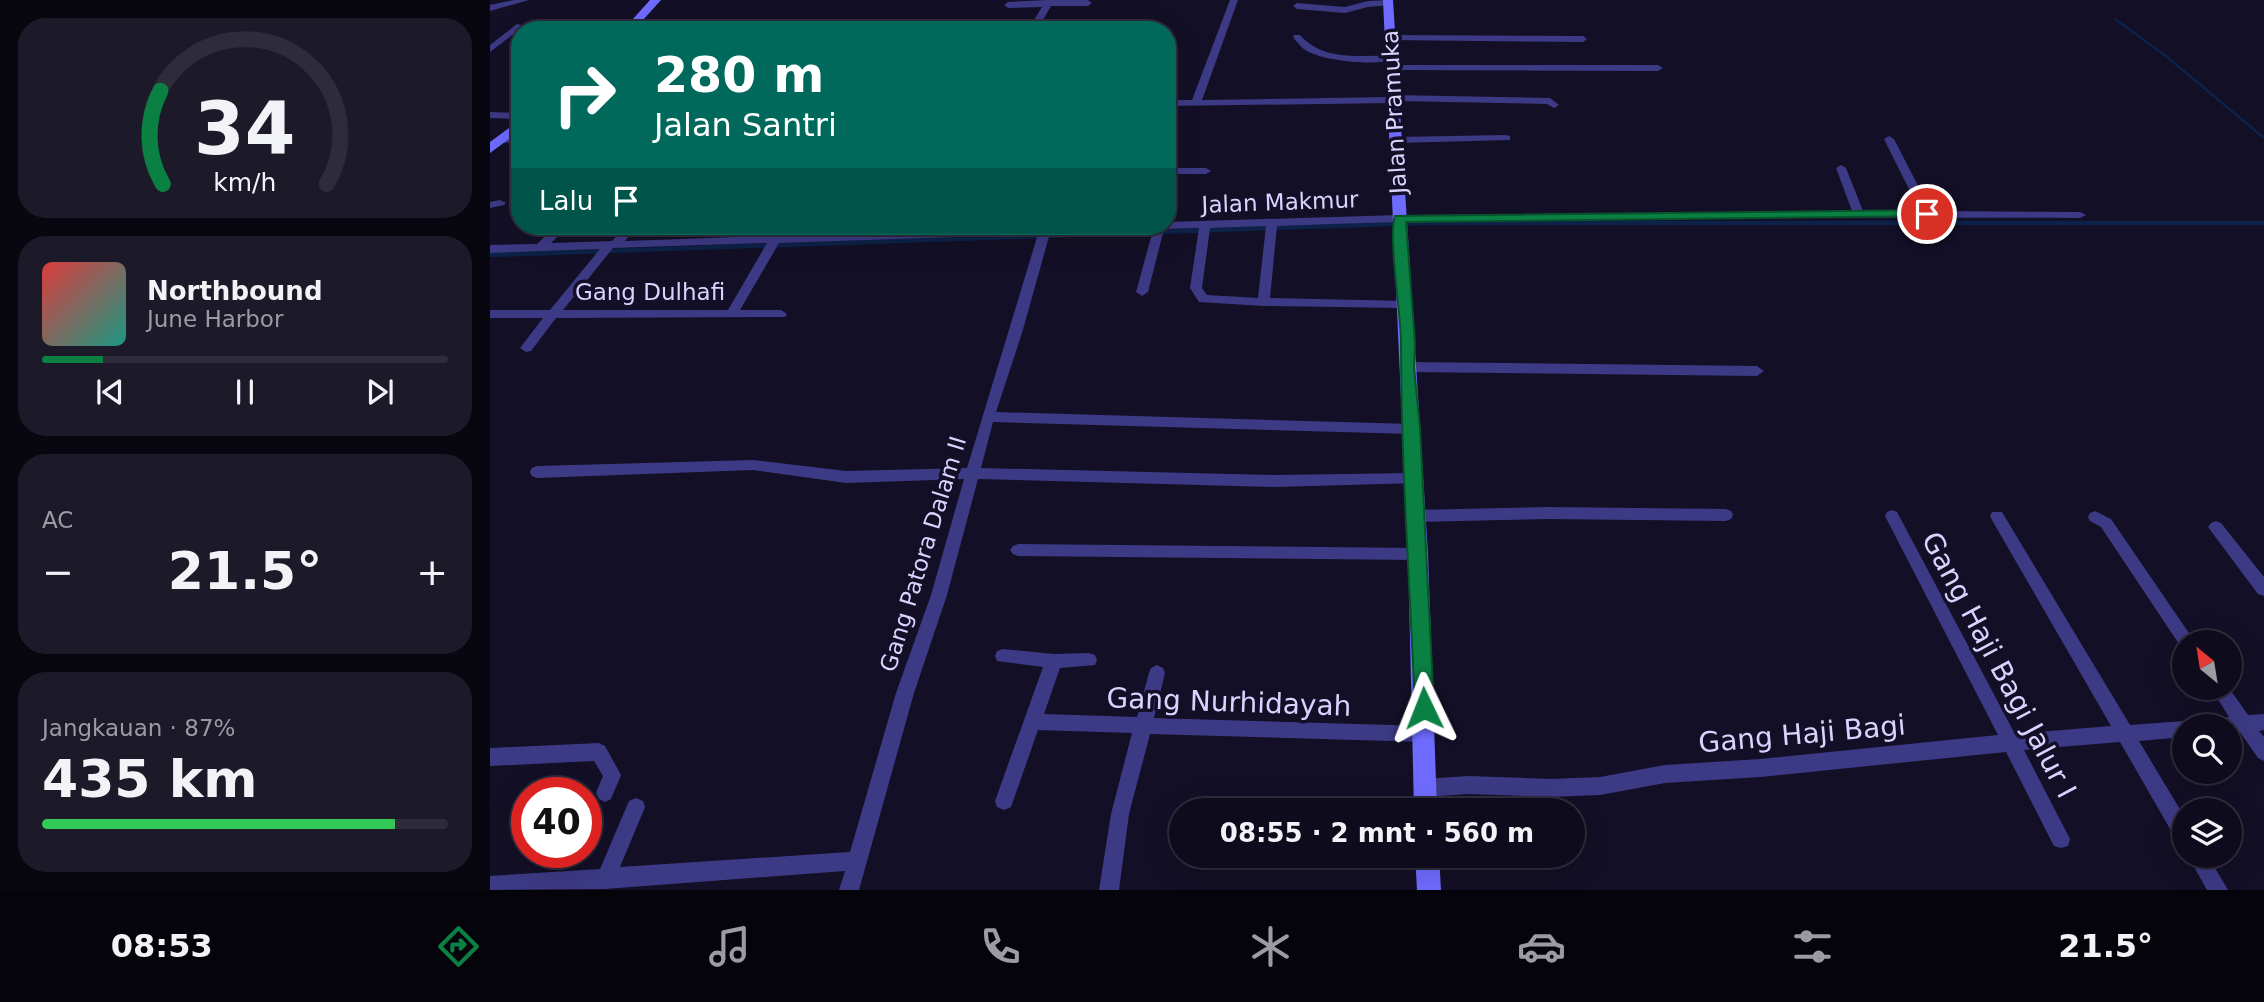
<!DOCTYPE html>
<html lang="id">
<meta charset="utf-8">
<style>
:root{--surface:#0e0b1c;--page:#1c1929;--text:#f1f3f6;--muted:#9b9ba3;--line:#2e2b3b;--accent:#0b8043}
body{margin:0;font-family:"DejaVu Sans",sans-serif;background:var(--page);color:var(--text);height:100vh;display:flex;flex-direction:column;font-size:26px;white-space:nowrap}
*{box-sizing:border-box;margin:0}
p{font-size:23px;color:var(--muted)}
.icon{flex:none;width:38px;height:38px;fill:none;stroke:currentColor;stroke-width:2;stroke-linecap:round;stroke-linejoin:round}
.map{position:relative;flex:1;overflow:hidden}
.panel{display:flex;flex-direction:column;gap:18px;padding:18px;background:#08060f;width:490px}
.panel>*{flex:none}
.hud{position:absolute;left:21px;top:21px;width:665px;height:214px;border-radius:28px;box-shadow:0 7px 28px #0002,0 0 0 2px var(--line);background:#00695c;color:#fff;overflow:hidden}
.needle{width:46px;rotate:330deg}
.fabs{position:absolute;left:1682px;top:630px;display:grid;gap:14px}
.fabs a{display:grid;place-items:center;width:70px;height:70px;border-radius:50%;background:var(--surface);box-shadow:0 7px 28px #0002,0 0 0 2px var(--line);font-size:35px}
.speed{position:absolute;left:21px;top:777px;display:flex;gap:14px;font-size:35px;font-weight:700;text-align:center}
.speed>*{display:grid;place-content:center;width:91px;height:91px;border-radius:50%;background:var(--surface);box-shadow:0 7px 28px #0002,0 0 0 2px var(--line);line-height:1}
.speed .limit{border:10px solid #d22;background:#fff;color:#111}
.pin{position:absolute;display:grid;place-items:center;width:60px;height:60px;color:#fff;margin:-30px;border:4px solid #fff;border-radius:50%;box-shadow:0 2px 7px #0007}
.me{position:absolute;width:77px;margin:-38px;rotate:358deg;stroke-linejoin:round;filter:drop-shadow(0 0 5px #0008)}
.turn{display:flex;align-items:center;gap:24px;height:147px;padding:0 28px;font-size:32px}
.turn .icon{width:91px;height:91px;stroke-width:2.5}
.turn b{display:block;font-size:49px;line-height:60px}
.then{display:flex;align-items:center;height:66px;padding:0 28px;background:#0003;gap:14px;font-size:26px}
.big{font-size:52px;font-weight:800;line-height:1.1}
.panel .tile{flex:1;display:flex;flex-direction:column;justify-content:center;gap:10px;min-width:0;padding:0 24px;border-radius:28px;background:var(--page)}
.panel .dial{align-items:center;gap:0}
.dial svg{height:182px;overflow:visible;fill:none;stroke:var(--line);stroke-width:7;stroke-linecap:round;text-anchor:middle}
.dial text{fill:var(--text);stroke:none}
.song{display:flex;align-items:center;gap:21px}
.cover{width:84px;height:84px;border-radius:10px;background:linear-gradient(135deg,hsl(0 70% 55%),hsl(170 70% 35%))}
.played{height:7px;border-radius:4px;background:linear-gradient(90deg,var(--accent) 15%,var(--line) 15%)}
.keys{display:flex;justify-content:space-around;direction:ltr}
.heat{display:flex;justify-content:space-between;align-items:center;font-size:38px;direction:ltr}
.charge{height:10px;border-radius:5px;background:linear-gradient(90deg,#34c759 87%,var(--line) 0)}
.trip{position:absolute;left:679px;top:798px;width:416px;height:70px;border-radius:35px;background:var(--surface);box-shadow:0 7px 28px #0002,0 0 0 2px var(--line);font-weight:800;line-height:70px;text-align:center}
.menu{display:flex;height:112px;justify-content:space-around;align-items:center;background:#06040b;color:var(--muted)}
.menu .icon{width:49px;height:49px}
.menu .selected{color:var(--accent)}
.menu b{font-size:32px;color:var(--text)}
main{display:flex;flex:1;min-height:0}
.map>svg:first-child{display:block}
</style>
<main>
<section class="panel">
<div class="tile dial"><svg viewBox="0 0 100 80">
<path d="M14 69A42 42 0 1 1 86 69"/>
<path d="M14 69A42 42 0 0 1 13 28" stroke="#0b8043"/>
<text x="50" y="56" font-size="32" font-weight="700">34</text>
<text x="50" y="72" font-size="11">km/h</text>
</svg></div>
<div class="tile">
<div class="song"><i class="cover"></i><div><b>Northbound</b><p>June Harbor</p></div></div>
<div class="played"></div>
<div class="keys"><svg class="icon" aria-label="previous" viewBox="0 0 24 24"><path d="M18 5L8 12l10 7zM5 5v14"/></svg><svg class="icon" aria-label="pause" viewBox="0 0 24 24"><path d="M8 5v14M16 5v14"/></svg><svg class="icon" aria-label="next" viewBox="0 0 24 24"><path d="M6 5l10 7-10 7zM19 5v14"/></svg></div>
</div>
<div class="tile"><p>AC</p>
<div class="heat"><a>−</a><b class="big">21.5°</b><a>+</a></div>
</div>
<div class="tile"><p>Jangkauan · 87%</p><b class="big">435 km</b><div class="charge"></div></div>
</section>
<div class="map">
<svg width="1774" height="890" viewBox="0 0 1774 890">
<rect width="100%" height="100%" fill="#130f26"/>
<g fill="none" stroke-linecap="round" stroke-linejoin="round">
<path stroke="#0c2248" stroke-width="2.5" d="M1625,19L1676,56L1774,138"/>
<path stroke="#0c2248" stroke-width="4.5" d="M0,255L930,223H1774"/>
<g fill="#3d3a85" fill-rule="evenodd">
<path d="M24,0H39L0,11V5Z"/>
<path d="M557,0H598L602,3L598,6H561L547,30H538L552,7L518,8L514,5L518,2Z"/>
<path d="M740,0H748L712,100L899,97L903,95L1060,98L1069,105L1064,108L1057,104L907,101L903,103L677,106V100H702Z"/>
<path d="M898,0L902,3L901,5L878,7L855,13L807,9L803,6L807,3L855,7L878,1Z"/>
<path d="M27,24L34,26L0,52V45Z"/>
<path d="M804,35H810C833,61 869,56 901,55L906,58C891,67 840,61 824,54C814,51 809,45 803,37Z"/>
<path d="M900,35L1093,36L1097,39L1093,42L897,40V36Z"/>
<path d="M902,65H1168L1173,68L1168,71L899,70L897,68Z"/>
<path d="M0,112L30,113V119L0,118Z"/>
<path d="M1016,135L1020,136V140L905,143L900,140L905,137Z"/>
<path d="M30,136V142L11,143L6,140L11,137Z"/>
<path d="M1399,136L1404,139L1441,211L1590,212L1596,215L1590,218C1323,217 1055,216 787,226L780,298L918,301L920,304L918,307L914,308L774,306L709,302L700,288L709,228L674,229L658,292L652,296L646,292L663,230L560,233L532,333L506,412L922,424L929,429L922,434L503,422L491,468L785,475L924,473L929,475L931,479L929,483L785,487L488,479L457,595L424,693L369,890H349L355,871L115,889L0,890V876L110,869L139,801L146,798L153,801L155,807L130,867L360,852L406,693L441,595L474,479L356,483L263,470L47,478L42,476L40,472L42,468L47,466L263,460L356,471L477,468L548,234L289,243L250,310H291L297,314L295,317L66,318L41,351L36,352L30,348L53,318H0V310H60L110,249L0,253V245L47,244L66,226H78L61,243L122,241L136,226H148L135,241L551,226H677V222L909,215L1362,211L1346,168L1351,165L1356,168L1373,211H1430L1394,139ZM776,226L768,298L717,295L712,288L720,228ZM277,243L238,310H73L123,248Z"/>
<path d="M677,168H716L721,171L716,174H677Z"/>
<path d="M10,200L16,203L14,205L0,208V202Z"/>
<path d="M916,362L1267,366L1274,371L1267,376L916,372L909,367Z"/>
<path d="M1058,507L1236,509L1241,511L1243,515L1241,519L1236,521L1058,519L925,522L920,520L918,516L920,512L925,510Z"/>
<path d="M1402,510L1407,512L1525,734L1621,726L1502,520L1500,516L1502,512H1512L1640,725L1694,721L1700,723L1702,726H1694V737L1649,741L1694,816V843L1687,841L1630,742L1534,750L1580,839L1578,846L1571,848L1564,846L1516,752L1270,777L1175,783L1110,795L1061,797L978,794L935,797L929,794L926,788L929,782L935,779L978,776L1061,779L1110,777L1175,765L1270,759L1508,735L1395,516L1397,512Z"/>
<path d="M1605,511L1621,519L1705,642H1694V648L1691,647L1611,527L1600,521L1598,517L1600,513Z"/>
<path d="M1726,521L1731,523L1774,577V596L1768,594L1721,531L1718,527L1721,523Z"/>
<path d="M528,544L928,548L933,550L936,554L933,558L928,560L528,556L523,554L520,550L523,546Z"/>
<path d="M513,649L564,654L599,653L605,655L607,660L605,665L570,668L554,714L647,717L659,673L661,668L667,665L673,668L675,673L664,718L935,726L941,728L944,734L941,740L935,742L660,734L639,814L629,890H609L621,814L642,733L548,730L521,807L514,810L507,807L505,801L553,667L507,661L505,656L507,651Z"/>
<path d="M1721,688H1739L1758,715L1774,714V730L1769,731L1774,737V761L1768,758L1750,732L1740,733V726H1719L1722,720L1739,717Z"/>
<path d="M109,743L115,746L131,775L121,799L115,802L109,799L106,793L113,776L104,761L0,766V748Z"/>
<path d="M1698,856H1718L1738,890H1717Z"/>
</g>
<g fill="#6f6bff" fill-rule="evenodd">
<path d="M160,0H171L144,30H133Z"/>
<path d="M893,0H903L938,554L947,810H924L918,554Z"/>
<path d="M30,120V131L0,153V142Z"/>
<path d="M925,856H949L951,890H927Z"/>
</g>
</g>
<path fill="#0b8043" stroke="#07532c" stroke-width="2" d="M1437,210L1442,211V216L916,222L925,343L924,367L930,429L944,708L941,714L934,717L927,714L925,708C920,586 911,464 911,342C911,315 898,235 905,216Z"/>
<g text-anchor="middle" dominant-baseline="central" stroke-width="7" stroke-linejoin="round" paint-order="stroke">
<g font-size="23" fill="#d9d4ff" stroke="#130f26">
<text transform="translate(904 112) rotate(-93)">Jalan Pramuka</text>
<text transform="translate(790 202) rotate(-2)">Jalan Makmur</text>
<text x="160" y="292">Gang Dulhafi</text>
<text transform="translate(433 554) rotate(-73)">Gang Patora Dalam II</text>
</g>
<g font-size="28" fill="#d9d4ff" stroke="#130f26">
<text transform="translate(1509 665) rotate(62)">Gang Haji Bagi Jalur I</text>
<text transform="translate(739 702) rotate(2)">Gang Nurhidayah</text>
<text transform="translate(1312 734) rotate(-5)">Gang Haji Bagi</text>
</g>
</g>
</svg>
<div class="fabs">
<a><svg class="needle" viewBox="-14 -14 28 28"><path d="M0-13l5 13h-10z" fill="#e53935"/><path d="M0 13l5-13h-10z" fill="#9b9ba3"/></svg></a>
<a><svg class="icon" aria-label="search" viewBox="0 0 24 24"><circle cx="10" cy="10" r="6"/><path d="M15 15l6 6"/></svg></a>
<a><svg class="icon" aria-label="layers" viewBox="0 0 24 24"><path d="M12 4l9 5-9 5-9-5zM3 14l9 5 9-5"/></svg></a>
</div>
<div class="speed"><div class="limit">40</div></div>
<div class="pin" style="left:1437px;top:214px;background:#d93025"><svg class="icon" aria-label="arrive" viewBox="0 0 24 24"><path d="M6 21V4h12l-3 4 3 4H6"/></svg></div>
<svg class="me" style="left:934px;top:708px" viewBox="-20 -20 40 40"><path d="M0-17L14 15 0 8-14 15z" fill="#0b8043" stroke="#fff" stroke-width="4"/></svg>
<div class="trip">08:55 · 2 mnt · 560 m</div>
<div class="hud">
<div class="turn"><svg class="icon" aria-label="right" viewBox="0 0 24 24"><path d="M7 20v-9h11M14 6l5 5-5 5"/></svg><div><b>280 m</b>Jalan Santri</div></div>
<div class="then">Lalu<svg class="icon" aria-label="arrive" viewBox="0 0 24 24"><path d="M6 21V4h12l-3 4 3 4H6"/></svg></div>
</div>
</div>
</main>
<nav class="menu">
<b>08:53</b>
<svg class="icon selected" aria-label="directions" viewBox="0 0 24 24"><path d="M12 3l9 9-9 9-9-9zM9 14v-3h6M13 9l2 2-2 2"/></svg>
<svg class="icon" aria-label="music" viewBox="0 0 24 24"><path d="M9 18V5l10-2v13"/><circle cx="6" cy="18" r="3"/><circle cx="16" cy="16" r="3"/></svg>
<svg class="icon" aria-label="phone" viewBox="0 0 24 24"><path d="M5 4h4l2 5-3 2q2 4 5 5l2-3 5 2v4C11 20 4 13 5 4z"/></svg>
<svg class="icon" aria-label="climate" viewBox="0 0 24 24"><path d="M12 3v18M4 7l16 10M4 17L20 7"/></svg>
<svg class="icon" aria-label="car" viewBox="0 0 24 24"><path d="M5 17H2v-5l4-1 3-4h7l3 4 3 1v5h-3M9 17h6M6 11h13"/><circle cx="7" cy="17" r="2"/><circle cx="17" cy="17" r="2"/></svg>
<svg class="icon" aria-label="filters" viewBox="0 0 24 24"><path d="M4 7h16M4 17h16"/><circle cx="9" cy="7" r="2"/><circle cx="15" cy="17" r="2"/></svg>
<b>21.5°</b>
</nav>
